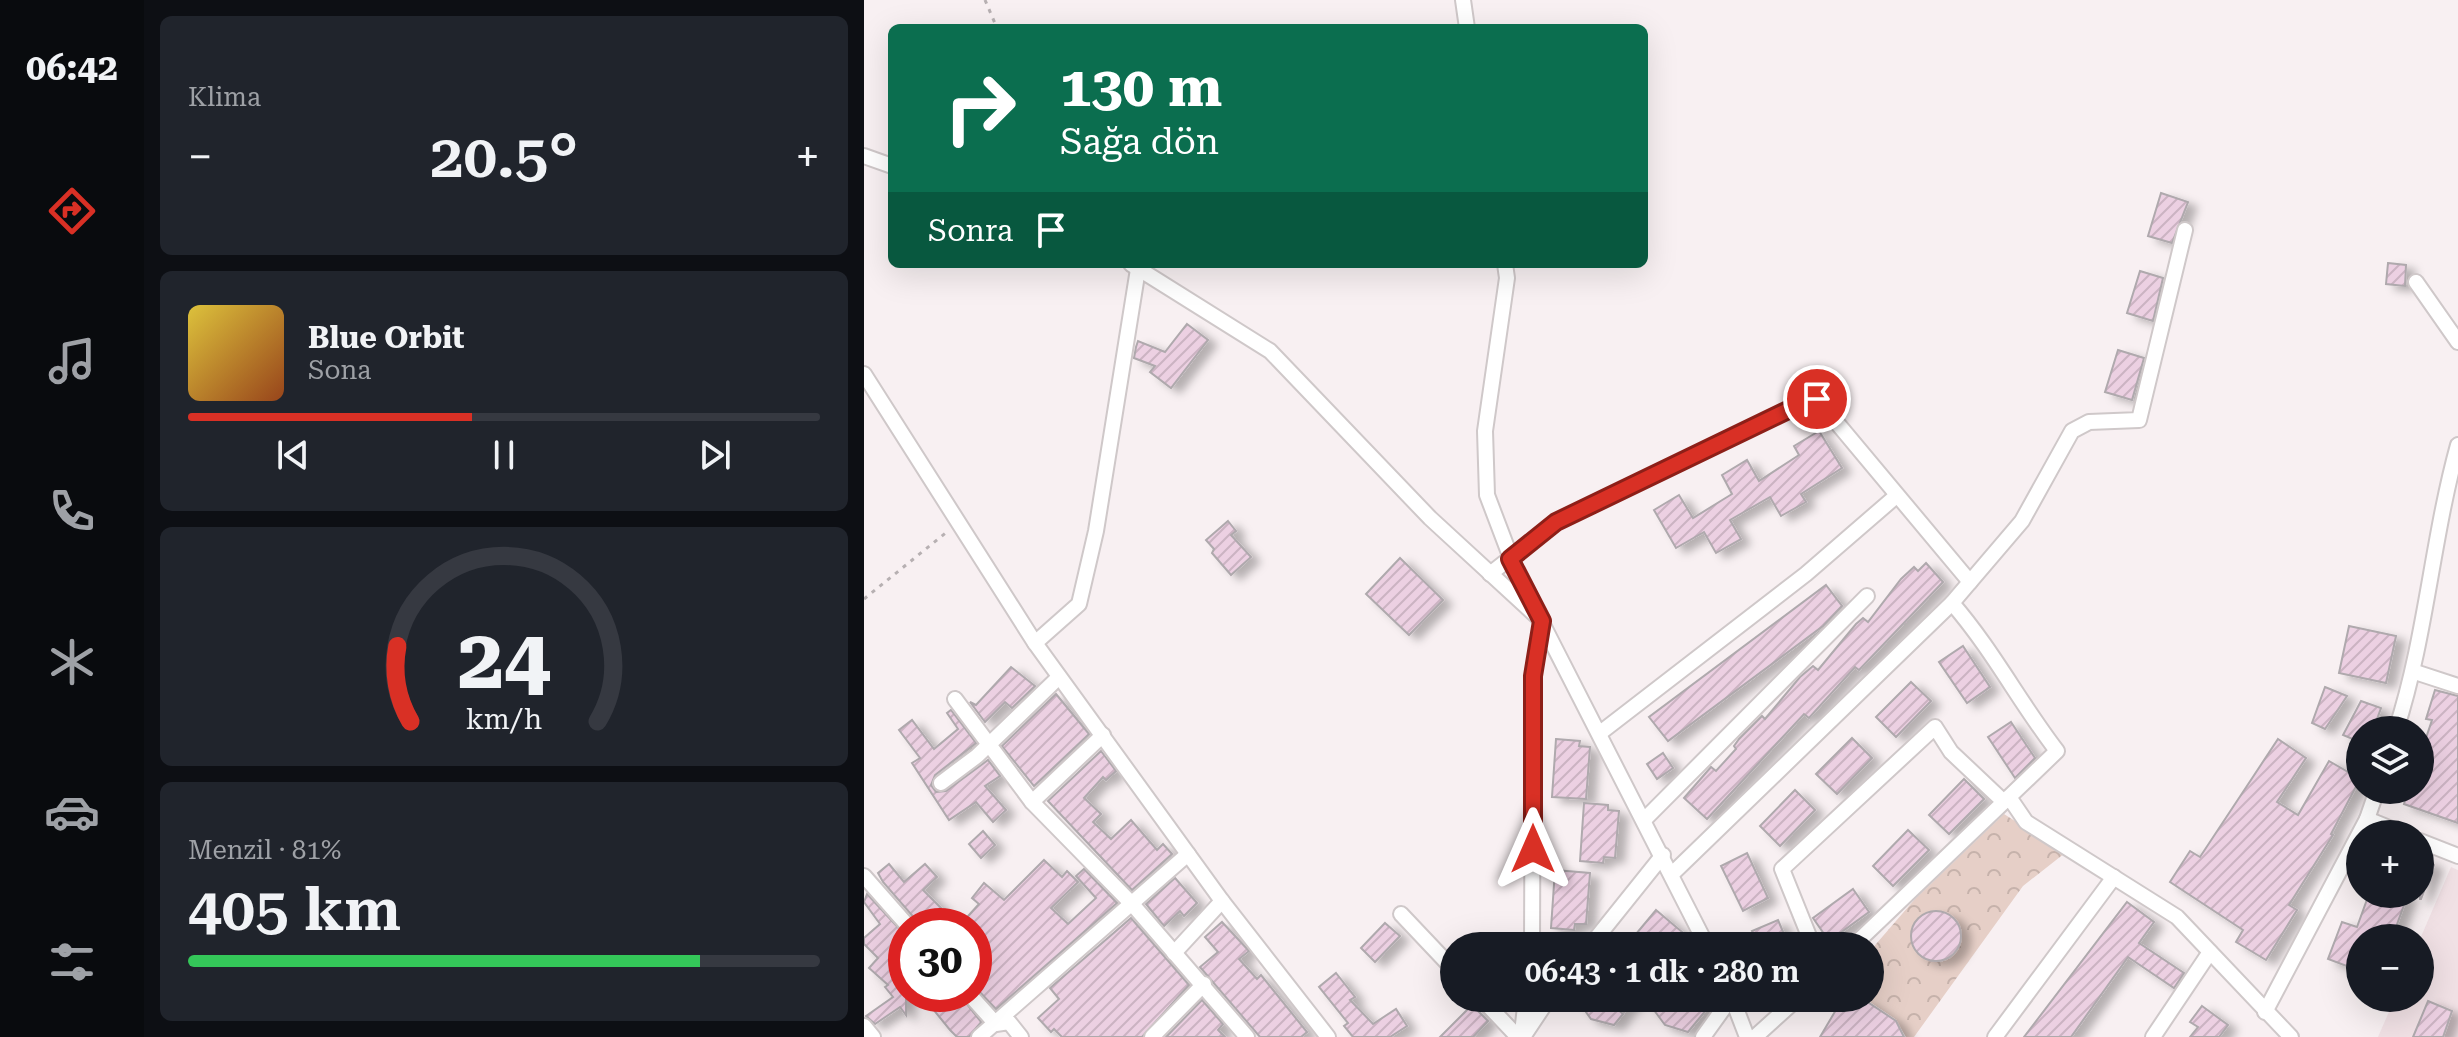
<!DOCTYPE html>
<html lang="tr">
<meta charset="utf-8">
<style>
:root{--surface:#171b24;--page:#20242c;--text:#f1f3f6;--muted:#9ea1a6;--line:#363941;--accent:#d93025}
body{margin:0;font-family:"Roboto Serif",serif;background:var(--page);color:var(--text);height:100vh;display:flex;flex-direction:column;font-size:30px;white-space:nowrap}
*{box-sizing:border-box;margin:0}
p{font-size:26px;color:var(--muted)}
.icon{flex:none;width:44px;height:44px;fill:none;stroke:currentColor;stroke-width:2;stroke-linecap:round;stroke-linejoin:round}
.map{position:relative;flex:1;overflow:hidden}
.drawer{display:flex;flex-direction:column;gap:16px;padding:16px;background:#0d0f14;width:720px}
.drawer>*{flex:none}
.guide{position:absolute;left:24px;top:24px;width:760px;height:244px;border-radius:12px;box-shadow:0 8px 32px #0002;background:#0b6e4f;color:#fff;overflow:hidden}
.buttons{position:absolute;left:1482px;top:716px;display:grid;gap:16px}
.buttons a{display:grid;place-items:center;width:88px;height:88px;border-radius:50%;background:var(--surface);box-shadow:0 8px 32px #0002;font-size:40px}
.speed{position:absolute;left:24px;top:908px;display:flex;gap:16px;font-size:40px;font-weight:700;text-align:center}
.speed>*{display:grid;place-content:center;width:104px;height:104px;border-radius:50%;background:var(--surface);box-shadow:0 8px 32px #0002;line-height:1}
.speed .limit{border:12px solid #d22;background:#fff;color:#111}
.pin{position:absolute;display:grid;place-items:center;width:68px;height:68px;color:#fff;margin:-34px;border:4px solid #fff;border-radius:50%;box-shadow:0 2px 8px #0007}
.me{position:absolute;width:88px;margin:-44px;rotate:0deg;stroke-linejoin:round;filter:drop-shadow(0 0 6px #0008)}
.turn{display:flex;align-items:center;gap:28px;height:168px;padding:0 40px;font-size:36px}
.turn .icon{width:104px;height:104px;stroke-width:2.5}
.turn b{display:block;font-size:56px;line-height:68px}
.then{display:flex;align-items:center;height:76px;padding:0 40px;background:#0003;gap:16px;font-size:30px}
.big{font-size:60px;font-weight:600;line-height:1.1}
.drawer .tile{flex:1;display:flex;flex-direction:column;justify-content:center;gap:12px;min-width:0;padding:0 28px;border-radius:12px;background:var(--page)}
.drawer .dial{align-items:center;gap:0}
.dial svg{height:208px;overflow:visible;fill:none;stroke:var(--line);stroke-width:7;stroke-linecap:round;text-anchor:middle}
.dial text{fill:var(--text);stroke:none}
.song{display:flex;align-items:center;gap:24px}
.cover{width:96px;height:96px;border-radius:12px;background:linear-gradient(135deg,hsl(50 70% 55%),hsl(20 70% 35%))}
.played{height:8px;border-radius:4px;background:linear-gradient(90deg,var(--accent) 45%,var(--line) 45%)}
.keys{display:flex;justify-content:space-around;direction:ltr}
.heat{display:flex;justify-content:space-between;align-items:center;font-size:44px;direction:ltr}
.charge{height:12px;border-radius:6px;background:linear-gradient(90deg,#34c759 81%,var(--line) 0)}
.trip{position:absolute;left:576px;top:932px;width:444px;height:80px;border-radius:40px;background:var(--surface);box-shadow:0 8px 32px #0002;font-weight:600;line-height:80px;text-align:center}
main{display:flex;flex:1;min-height:0}
.dock{display:flex;flex-direction:column;width:144px;justify-content:space-around;align-items:center;background:#090b0e;color:var(--muted)}
.dock .icon{width:56px;height:56px}
.dock .on{color:var(--accent)}
.dock b{font-size:36px;color:var(--text)}
.map>svg:first-child{display:block}
</style>
<main>
<nav class="dock">
<b>06:42</b>
<svg class="icon on" aria-label="directions" viewBox="0 0 24 24"><path d="M12 3l9 9-9 9-9-9zM9 14v-3h6M13 9l2 2-2 2"/></svg>
<svg class="icon" aria-label="music" viewBox="0 0 24 24"><path d="M9 18V5l10-2v13"/><circle cx="6" cy="18" r="3"/><circle cx="16" cy="16" r="3"/></svg>
<svg class="icon" aria-label="phone" viewBox="0 0 24 24"><path d="M5 4h4l2 5-3 2q2 4 5 5l2-3 5 2v4C11 20 4 13 5 4z"/></svg>
<svg class="icon" aria-label="climate" viewBox="0 0 24 24"><path d="M12 3v18M4 7l16 10M4 17L20 7"/></svg>
<svg class="icon" aria-label="car" viewBox="0 0 24 24"><path d="M5 17H2v-5l4-1 3-4h7l3 4 3 1v5h-3M9 17h6M6 11h13"/><circle cx="7" cy="17" r="2"/><circle cx="17" cy="17" r="2"/></svg>
<svg class="icon" aria-label="filters" viewBox="0 0 24 24"><path d="M4 7h16M4 17h16"/><circle cx="9" cy="7" r="2"/><circle cx="15" cy="17" r="2"/></svg>
</nav>
<section class="drawer">
<div class="tile"><p>Klima</p>
<div class="heat"><a>−</a><b class="big">20.5°</b><a>+</a></div>
</div>
<div class="tile">
<div class="song"><i class="cover"></i><div><b>Blue Orbit</b><p>Sona</p></div></div>
<div class="played"></div>
<div class="keys"><svg class="icon" aria-label="previous" viewBox="0 0 24 24"><path d="M18 5L8 12l10 7zM5 5v14"/></svg><svg class="icon" aria-label="pause" viewBox="0 0 24 24"><path d="M8 5v14M16 5v14"/></svg><svg class="icon" aria-label="next" viewBox="0 0 24 24"><path d="M6 5l10 7-10 7zM19 5v14"/></svg></div>
</div>
<div class="tile dial"><svg viewBox="0 0 100 80">
<path d="M14 69A42 42 0 1 1 86 69"/>
<path d="M14 69A42 42 0 0 1 9 40" stroke="#d93025"/>
<text x="50" y="56" font-size="32" font-weight="700">24</text>
<text x="50" y="72" font-size="11">km/h</text>
</svg></div>
<div class="tile"><p>Menzil · 81%</p><b class="big">405 km</b><div class="charge"></div></div>
</section>
<div class="map">
<svg width="1594" height="1037" viewBox="0 0 1594 1037">
<defs>
<pattern id="park-crowns" width="20" height="18" patternUnits="userSpaceOnUse" patternTransform="scale(2)"><rect width="20" height="18" fill="#e6cfc7"/><path d="M2 6a3 3 0 1 1 6 0M12 15a3 3 0 1 1 6 0" fill="none" stroke="#c6b2ab"/></pattern>
<pattern id="building-hatch" width="6" height="6" patternUnits="userSpaceOnUse" patternTransform="scale(2)"><rect width="6" height="6" fill="#ecd0e2"/><path d="M-1 1l2-2M0 6l6-6M5 7l2-2" fill="none" stroke="#cbb3c2"/></pattern>
<filter id="shadow"><feDropShadow dx="9" dy="5" stdDeviation="4" flood-color="#0004"/></filter>
</defs>
<rect width="100%" height="100%" fill="#f8f0f2"/>
<path fill="#f1e1e5" d="M1587,867L1594,870V1037H1514L1531,998H1556V939Z"/>
<path fill="url(#park-crowns)" d="M1140,814L1201,853L1159,886L1050,1037H1042L1031,1019L1000,998H1006V951L1051,899Z"/>
<g fill="url(#building-hatch)" stroke="#afa9ad" stroke-width="2" filter="url(#shadow)">
<path d="M1297,193L1324,202L1308,243L1284,236Z"/>
<path d="M1524,263L1542,265L1541,286L1522,284Z"/>
<path d="M1276,271L1299,278L1289,321L1263,313Z"/>
<path d="M323,324L344,340L307,388L286,372L291,366L270,358L272,347L274,341L301,352Z"/>
<path d="M1254,350L1280,358L1268,400L1241,392Z"/>
<path d="M955,431L978,468L937,494L942,502L917,516L906,497L866,520L877,539L852,553L840,532L812,548L790,510L815,495L829,518L868,494L858,475L883,460L895,481L935,455L930,446Z"/>
<path d="M364,521L372,531L367,535L387,557L367,575L348,553L350,549L342,540Z"/>
<path d="M536,558L579,600L545,635L502,594Z"/>
<path d="M1062,563L1079,582L995,670L991,667L945,718L940,714L843,819L820,798L847,767L852,771L872,749L870,746L875,739L898,716L901,719L936,677L949,666L954,670L992,624L999,618L1004,622L1037,579L1050,567L1054,571Z"/>
<path d="M962,585L978,606L959,626L804,741L785,717Z"/>
<path d="M1485,626L1532,636L1522,683L1475,673Z"/>
<path d="M1099,646L1126,687L1103,703L1075,662Z"/>
<path d="M147,667L171,686L148,708L141,702L121,722L106,702L112,705Z"/>
<path d="M1047,682L1067,701L1032,737L1012,717Z"/>
<path d="M1461,687L1483,696L1461,729L1448,723Z"/>
<path d="M1571,690L1594,696V823L1540,804L1544,790H1556V756L1568,720L1562,719Z"/>
<path d="M192,694L225,734L170,786L138,746Z"/>
<path d="M1497,701L1517,708L1509,730H1496V742L1479,735Z"/>
<path d="M87,710L112,743L71,775L67,785L72,792L82,791L124,760L136,776L121,786L142,810L129,822L112,802L85,820L48,763L56,758L35,730L48,720L70,749L94,729L83,713Z"/>
<path d="M1147,722L1171,758L1151,778L1124,737Z"/>
<path d="M988,738L1008,758L973,794L952,774Z"/>
<path d="M692,739L716,741L715,746L726,747L722,799L688,797Z"/>
<path d="M1414,739L1442,758L1413,802L1434,815L1465,761L1496,779L1467,834L1469,835L1425,905L1433,910L1402,960L1372,942L1379,930L1306,882L1326,851L1336,857Z"/>
<path d="M237,751L252,771L242,780L239,777L220,798L237,814L229,822L247,839L267,820L293,850L299,844L308,854L268,890L184,801Z"/>
<path d="M799,753L809,768L793,779L783,764Z"/>
<path d="M1100,779L1120,799L1085,834L1065,815Z"/>
<path d="M931,790L951,810L916,846L896,826Z"/>
<path d="M720,803L744,805V810L755,811L751,858L740,857L739,863L716,861Z"/>
<path d="M1044,830L1065,850L1029,886L1009,866Z"/>
<path d="M119,831L131,845L117,858L105,844Z"/>
<path d="M883,853L904,898L879,911L857,866Z"/>
<path d="M1556,859L1570,865L1557,899H1556Z"/>
<path d="M180,860L198,877L203,871L214,882L187,908L204,924L232,898L212,876L220,869L253,903L132,1009L110,986V926H95L115,904L108,898L120,883L140,900Z"/>
<path d="M25,864L40,882L61,864L73,877L59,890L77,908L62,923L56,916L52,920L19,882L14,873Z"/>
<path d="M691,870L726,873L722,924H711L710,930L687,928Z"/>
<path d="M311,878L333,903L320,916L316,911L300,926L282,904Z"/>
<path d="M989,889L1005,912L965,941L949,918Z"/>
<path d="M3,894L42,936V1015L36,1007L11,1024L2,1016L29,997L21,987L24,985L5,968L14,958L0,944V938L16,924L0,902Z"/>
<path d="M1505,894H1544L1528,938H1496V971L1464,959L1478,922L1493,927Z"/>
<path d="M1263,902L1290,922L1275,943L1320,973L1310,988L1264,957L1207,1037H1160Z"/>
<path d="M792,910L824,937L816,946H762Z"/>
<circle cx="1072" cy="936" r="25"/>
<path d="M267,918L325,985L278,1037H198L190,1029L187,1032L174,1018L195,999L186,988Z"/>
<path d="M914,920L925,946H895L888,931Z"/>
<path d="M358,922L385,951L375,959L393,979L397,975L443,1032L437,1037H396L336,967L354,952L341,937Z"/>
<path d="M521,923L536,936L511,962L497,948Z"/>
<path d="M472,973L491,997L486,1000L509,1024L532,1009L543,1026L526,1037H489L480,1026L484,1023L455,987Z"/>
<path d="M67,994H95L117,1022L105,1037H93L86,1030L68,1008L74,1003Z"/>
<path d="M712,998H772L761,1011L751,1007L759,1014L750,1025L727,1019Z"/>
<path d="M781,998H852L824,1032L801,1025Z"/>
<path d="M979,998L1002,1001L1032,1021L1040,1037H956Z"/>
<path d="M338,1000L359,1024L354,1030L361,1037H302Z"/>
<path d="M1564,1001L1588,1011L1579,1037H1549Z"/>
<path d="M608,1005L624,1021L609,1037H576Z"/>
<path d="M1338,1006L1364,1025L1355,1037H1326L1334,1027L1326,1022Z"/>
</g>
<g fill="none" stroke-linecap="round" stroke-linejoin="round">
<defs>
<g id="minor">
<path d="M599,0L603,28"/>
<path d="M0,156L28,166"/>
<path d="M267,264L406,351L566,518L678,621L669,676L668,946"/>
<path d="M641,264L643,278L621,431L623,495L653,574L843,946"/>
<path d="M1552,282L1594,342"/>
<path d="M0,374L171,643L358,901L464,1037"/>
<path d="M626,574L692,522L947,399H953L1106,582"/>
<path d="M1088,603C1128,649 1156,703 1193,751L1145,797L1162,822L1313,917L1427,1037"/>
<path d="M171,643L215,604L232,531L274,269"/>
<path d="M1551,672L1594,686"/>
<path d="M91,699L168,802L269,905L383,1037"/>
<path d="M1532,730C1562,638 1568,539 1594,445"/>
<path d="M736,733L942,574L1031,497"/>
<path d="M77,783L113,756L195,677"/>
<path d="M168,802L239,735"/>
<path d="M781,819L1003,596"/>
<path d="M1503,819L1540,834"/>
<path d="M1556,841L1594,856"/>
<path d="M808,874L1088,603L1158,521L1208,431L1225,422L1275,420L1321,230"/>
<path d="M0,876L44,926"/>
<path d="M537,914L590,970"/>
<path d="M726,946L799,855"/>
<path d="M949,946L918,869L1071,727L1087,752L1140,802"/>
<path d="M989,946L1145,797"/>
<path d="M310,953L358,901"/>
<path d="M105,994L132,1024L145,1022L157,1037"/>
<path d="M617,998L654,1037"/>
<path d="M868,998L883,1037"/>
<path d="M1401,1012L1503,819L1513,790"/>
<path d="M0,1026L9,1037"/>
<path d="M658,1033L662,998"/>
<path d="M115,1037L324,854"/>
<path d="M288,1037L340,984"/>
<path d="M659,1037L685,998"/>
<path d="M839,1037L867,998"/>
<path d="M891,1037L934,998"/>
<path d="M1131,1037L1250,877"/>
<path d="M1289,1037L1346,952"/>
</g>
</defs>
<use href="#minor" stroke="#cfc8c9" stroke-width="18"/>
<g stroke="#b7b0b2" stroke-width="3" stroke-dasharray="4 6" stroke-linecap="butt">
<path d="M121,0L133,28"/>
<path d="M0,599L84,531"/>
</g>
<use href="#minor" stroke="#fff" stroke-width="14"/>
</g>
<g fill="none" stroke-linecap="round" stroke-linejoin="round">
<defs>
<path id="route" d="M669,849V676L678,621L646,559L692,522L947,399H953"/>
</defs>
<use href="#route" stroke="#8d1f18" stroke-width="20"/>
<use href="#route" stroke="#d93025" stroke-width="14"/>
</g>
</svg>
<div class="buttons">
<a><svg class="icon" aria-label="layers" viewBox="0 0 24 24"><path d="M12 4l9 5-9 5-9-5zM3 14l9 5 9-5"/></svg></a>
<a>+</a>
<a>−</a>
</div>
<div class="speed"><div class="limit">30</div></div>
<div class="pin" style="left:953px;top:399px;background:#d93025"><svg class="icon" aria-label="arrive" viewBox="0 0 24 24"><path d="M6 21V4h12l-3 4 3 4H6"/></svg></div>
<svg class="me" style="left:669px;top:849px" viewBox="-20 -20 40 40"><path d="M0-17L14 15 0 8-14 15z" fill="#d93025" stroke="#fff" stroke-width="4"/></svg>
<div class="trip">06:43 · 1 dk · 280 m</div>
<div class="guide">
<div class="turn"><svg class="icon" aria-label="right" viewBox="0 0 24 24"><path d="M7 20v-9h11M14 6l5 5-5 5"/></svg><div><b>130 m</b>Sağa dön</div></div>
<div class="then">Sonra<svg class="icon" aria-label="arrive" viewBox="0 0 24 24"><path d="M6 21V4h12l-3 4 3 4H6"/></svg></div>
</div>
</div>
</main>
